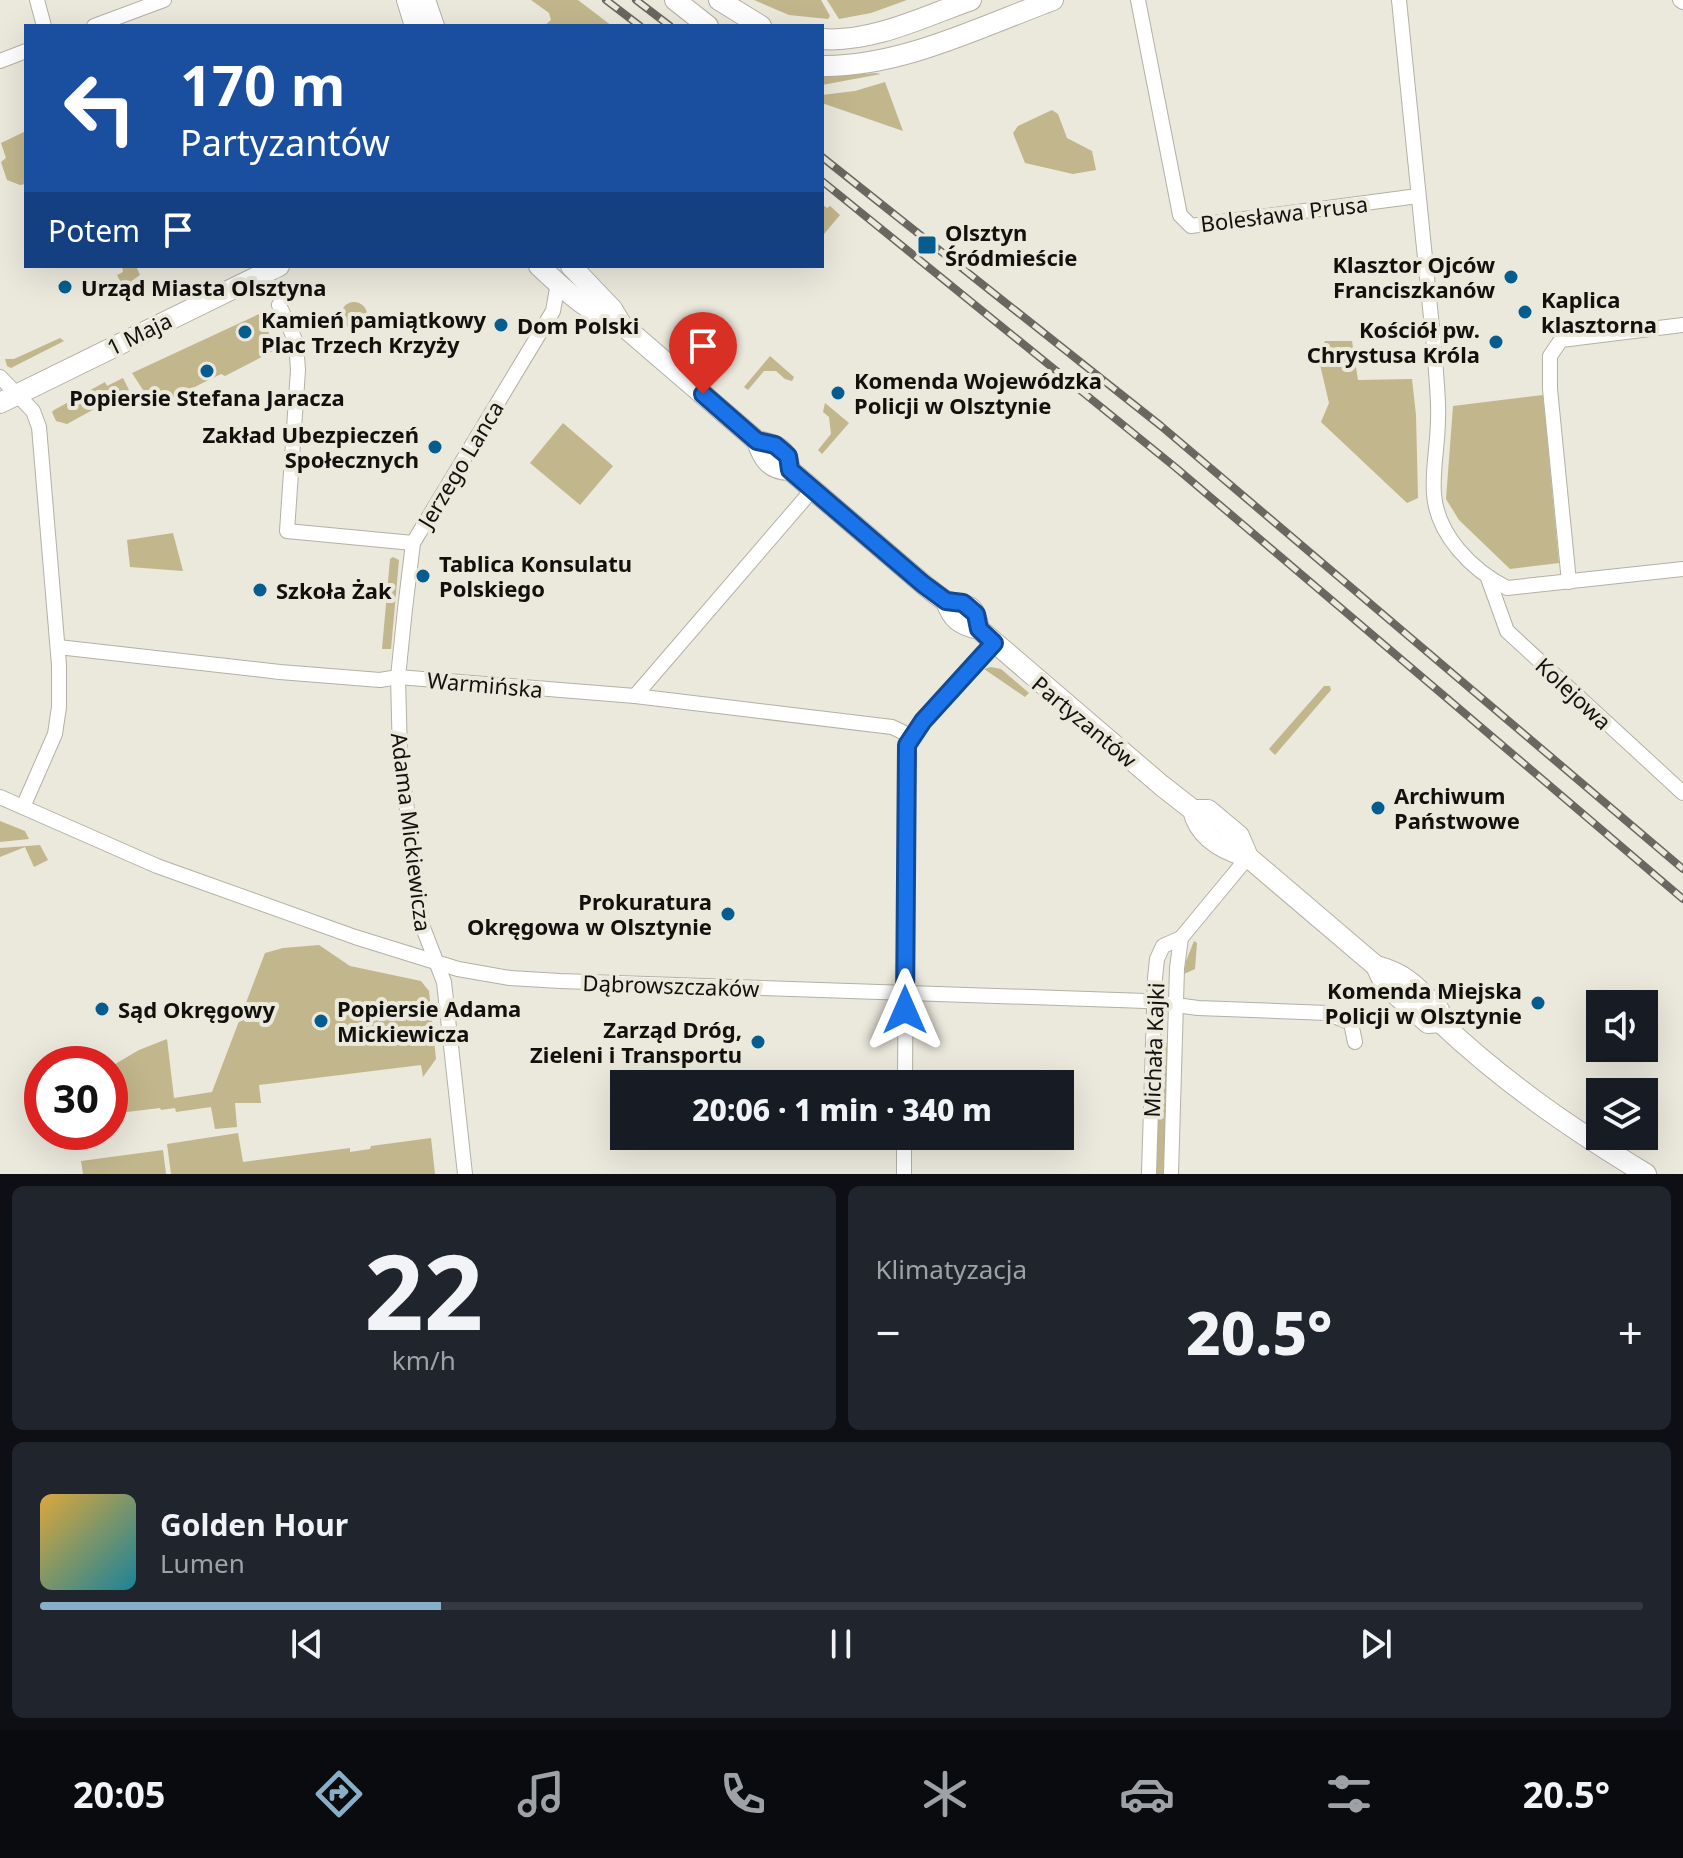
<!DOCTYPE html>
<html lang="pl">
<meta charset="utf-8">
<style>
:root{--surface:#171b24;--page:#20242c;--text:#f1f3f6;--muted:#9ea1a6;--line:#363941;--accent:#87b0c8}
body{margin:0;font-family:"Noto Sans",sans-serif;background:var(--page);color:var(--text);height:100vh;display:flex;flex-direction:column;font-size:30px;white-space:nowrap}
*{box-sizing:border-box;margin:0}
p{font-size:26px;color:var(--muted)}
.icon{flex:none;width:44px;height:44px;fill:none;stroke:currentColor;stroke-width:2;stroke-linecap:round;stroke-linejoin:round}
.map{position:relative;height:1174px;overflow:hidden}
.details{display:flex;flex-direction:column;gap:12px;padding:12px;background:#0d0f14;flex:1}
.details>*{flex:none}
.banner{position:absolute;left:24px;top:24px;width:800px;height:244px;border-radius:0px;box-shadow:0 8px 32px #0002;background:#1a4fa0;color:#fff;overflow:hidden}
.buttons{position:absolute;left:1586px;top:990px;display:grid;gap:16px}
.buttons a{display:grid;place-items:center;width:72px;height:72px;border-radius:0px;background:var(--surface);box-shadow:0 8px 32px #0002;font-size:40px}
.speed{position:absolute;left:24px;top:1046px;display:flex;gap:16px;font-size:40px;font-weight:700;text-align:center}
.speed>*{display:grid;place-content:center;width:104px;height:104px;border-radius:50%;background:var(--surface);box-shadow:0 8px 32px #0002;line-height:1}
.speed .limit{border:12px solid #d22;background:#fff;color:#111}
.pin{position:absolute;display:grid;place-items:center;width:68px;height:68px;color:#fff;margin:-82px -34px;border-radius:50% 50% 50% 0;rotate:-45deg;box-shadow:0 0 8px #0007}
.pin .icon{rotate:45deg}
.me{position:absolute;width:88px;margin:-44px;rotate:0deg;stroke-linejoin:round;filter:drop-shadow(0 0 6px #0008)}
.turn{display:flex;align-items:center;gap:28px;height:168px;padding:0 24px;font-size:36px}
.turn .icon{width:104px;height:104px;stroke-width:2.5}
.turn b{display:block;font-size:56px;line-height:68px}
.then{display:flex;align-items:center;height:76px;padding:0 24px;background:#0003;gap:16px;font-size:30px}
.big{font-size:60px;font-weight:800;line-height:1.1}
.details .card{flex:1;display:flex;flex-direction:column;justify-content:center;gap:12px;min-width:0;padding:0 28px;border-radius:12px;background:var(--page)}
.details .dial{align-items:center;gap:0}
.dial b{font-size:104px;line-height:1}
.song{display:flex;align-items:center;gap:24px}
.cover{width:96px;height:96px;border-radius:12px;background:linear-gradient(135deg,hsl(40 70% 55%),hsl(190 70% 35%))}
.played{height:8px;border-radius:4px;background:linear-gradient(90deg,var(--accent) 25%,var(--line) 25%)}
.keys{display:flex;justify-content:space-around;direction:ltr}
.heat{display:flex;justify-content:space-between;align-items:center;font-size:44px;direction:ltr}
.details .tiles{flex:1;display:grid;gap:12px;grid-template-columns:1fr 1fr}
.card:last-child{grid-column:span 2}
.trip{position:absolute;left:610px;top:1070px;width:464px;height:80px;border-radius:0px;background:var(--surface);box-shadow:0 8px 32px #0002;font-weight:800;line-height:80px;text-align:center}
.tabs{display:flex;height:128px;justify-content:space-around;align-items:center;background:#090b0e;color:var(--muted)}
.tabs .icon{width:56px;height:56px}
.tabs .active{color:var(--accent)}
.tabs b{font-size:36px;color:var(--text)}
.map>svg:first-child{display:block}
</style>
<div class="map">
<svg width="1683" height="1174" viewBox="0 0 1683 1174">
<rect width="100%" height="100%" fill="#ebe8dc"/>
<g fill="#c2b68c">
<path d="M531,0H578L612,26H544L551,20L549,13Z"/>
<path d="M754,0H821L830,16L828,19L789,15Z"/>
<path d="M827,0H907L871,13L839,19Z"/>
<path d="M876,73L881,74L822,85V77Z"/>
<path d="M885,82L903,131L822,103V95L855,91Z"/>
<path d="M1052,110L1058,114L1067,138L1092,151L1096,170L1073,174L1025,163L1013,133L1018,126Z"/>
<path d="M26,131V184L20,185L7,180L1,162L6,158L1,143Z"/>
<path d="M822,204L827,208L830,206L840,215L824,234Z"/>
<path d="M122,266H136L140,275L129,283L126,292L117,275L123,272Z"/>
<circle cx="354" cy="315" r="13"/>
<path d="M259,314L277,349L225,376L221,374L154,407L132,373Z"/>
<path d="M60,338L64,341L11,368L7,366L5,359H14Z"/>
<path d="M1325,341H1352L1358,380L1412,379L1416,415L1418,498L1407,503L1321,422L1329,403L1318,356Z"/>
<path d="M770,356L794,377L792,381L785,379L776,371H764L748,390L744,387Z"/>
<path d="M123,378L129,390L67,424L56,421L52,412L54,410L105,382L107,386Z"/>
<path d="M1543,395L1559,563L1510,569L1459,520L1446,499L1453,406Z"/>
<path d="M825,403L849,423L822,454L818,450L831,434L829,417L823,412Z"/>
<path d="M563,423L613,466L580,505L530,463Z"/>
<path d="M173,533L183,571L130,567L127,540Z"/>
<path d="M393,557L399,560L391,649H382L390,559Z"/>
<path d="M991,667L1001,669L1029,693L1025,697L984,669Z"/>
<path d="M1324,686H1330L1331,690L1275,755L1269,749Z"/>
<path d="M0,821L25,831L29,839L0,842Z"/>
<path d="M40,845L48,860L34,867L25,847L0,857V848Z"/>
<path d="M1194,941L1197,943L1195,969L1184,974L1186,961Z"/>
<path d="M319,945L350,966L421,981L429,991L436,1059L423,1077L421,1065L259,1085L261,1103H235L237,1127L215,1129L211,1107L176,1112L175,1108L161,1110L160,1108L110,1114V1067L139,1050L167,1039L174,1098L212,1092L265,953L283,948Z"/>
<path d="M1158,1043H1169L1165,1174H1155Z"/>
<path d="M238,1133L243,1162L350,1148V1152L370,1149L371,1146L431,1138L435,1174H171L167,1144Z"/>
<path d="M163,1150L166,1174H83L81,1161Z"/>
</g>
<g fill="none" stroke-linecap="round" stroke-linejoin="round">
<defs>
<g id="street">
<path d="M37,0L44,26"/>
<path d="M1138,0L1180,215L1191,226L1418,196"/>
<path d="M1399,0L1435,357C1436,378 1439,399 1438,419C1438,444 1432,470 1434,494C1437,535 1472,570 1507,588L1683,569"/>
<path d="M1680,0L1683,2"/>
<path d="M94,26L164,0"/>
<path d="M0,61L26,51"/>
<path d="M279,305L296,342L298,370L287,531L413,543"/>
<path d="M0,377L33,411L39,427L59,665V707L55,734L23,807"/>
<path d="M1488,578L1507,631L1683,793"/>
<path d="M1569,582L1550,389V356L1561,340L1683,325"/>
<path d="M58,647L280,672L380,680L398,677L635,696L892,727L911,736"/>
<path d="M635,696L813,489"/>
<path d="M0,797L157,866L355,937L458,969L510,978L560,981L1146,1001L1198,1008L1327,1013L1351,1023L1355,1042"/>
<path d="M905,1084L907,745L923,721L994,643"/>
<path d="M465,1174L444,982L422,925L400,756L398,677L405,609L413,543L553,311L558,283"/>
<path d="M904,1174V1136"/>
<path d="M1149,1174L1155,978L1157,959L1163,946L1181,938"/>
<path d="M1171,1174L1177,968L1181,938L1248,857"/>
</g>
<g id="secondary">
<path d="M407,0L415,26"/>
<path d="M425,0L434,26"/>
<path d="M675,0L708,26"/>
<path d="M719,0L761,26"/>
<path d="M822,39C872,43 925,16 971,0"/>
<path d="M822,66C901,67 980,27 1053,0"/>
<path d="M539,266C564,289 588,313 621,324"/>
<path d="M571,266L612,309L621,324L757,441C777,445 787,448 790,470L923,584C930,589 938,597 946,601C966,609 973,598 979,629"/>
<path d="M0,403L279,266"/>
<path d="M757,441C763,459 770,470 790,470"/>
<path d="M946,601C952,619 960,625 979,629L1161,785L1193,810H1208L1239,836L1248,857"/>
<path d="M1193,810C1199,837 1224,850 1248,857L1376,966C1405,973 1418,988 1439,1010L1440,1022C1505,1083 1570,1128 1646,1174"/>
<path d="M1376,966L1385,985L1428,1023L1440,1022"/>
</g>
</defs>
<use href="#street" stroke="#b4b0a6" stroke-width="16"/>
<use href="#secondary" stroke="#b4b0a6" stroke-width="22"/>
<use href="#street" stroke="#fff" stroke-width="14"/>
<use href="#secondary" stroke="#fff" stroke-width="20"/>
<defs>
<g id="rail">
<path d="M606,0L640,26"/>
<path d="M636,0L670,26"/>
<path d="M822,157L1161,426L1683,869"/>
<path d="M822,181L1175,467L1683,899"/>
</g>
</defs>
<use href="#rail" stroke="#696760" stroke-width="8"/>
<use href="#rail" stroke="#ebe8dc" stroke-width="5" stroke-dasharray="15" stroke-linecap="butt"/>
</g>
<g fill="none" stroke-linecap="round" stroke-linejoin="round">
<defs>
<path id="route" d="M703,394L757,441L775,445L781,450L788,456L790,470L923,584L946,601L963,603L969,608L976,614L979,629L994,643L923,721L907,745L905,1010"/>
</defs>
<use href="#route" stroke="#114b97" stroke-width="20"/>
<use href="#route" stroke="#1a73e8" stroke-width="14"/>
</g>
<g fill="#055d8f" stroke="#ebe8dc" stroke-width="3">
<rect x="917" y="235" width="20" height="20" rx="4"/>
<circle cx="1511" cy="277" r="8"/>
<circle cx="65" cy="287" r="8"/>
<circle cx="1525" cy="312" r="8"/>
<circle cx="501" cy="325" r="8"/>
<circle cx="245" cy="332" r="8"/>
<circle cx="1496" cy="342" r="8"/>
<circle cx="207" cy="371" r="8"/>
<circle cx="838" cy="393" r="8"/>
<circle cx="435" cy="447" r="8"/>
<circle cx="423" cy="576" r="8"/>
<circle cx="260" cy="590" r="8"/>
<circle cx="1378" cy="808" r="8"/>
<circle cx="728" cy="914" r="8"/>
<circle cx="1538" cy="1003" r="8"/>
<circle cx="102" cy="1009" r="8"/>
<circle cx="321" cy="1021" r="8"/>
<circle cx="758" cy="1042" r="8"/>
</g>
<g text-anchor="middle" dominant-baseline="central" stroke-width="8" stroke-linejoin="round" paint-order="stroke">
<g font-size="22" fill="#13110e" stroke="#ebe8dc">
<text transform="translate(1284 213) rotate(-7)">Bolesława Prusa</text>
<text transform="translate(139 333) rotate(-26)">1 Maja</text>
<text transform="translate(460 464) rotate(-59)">Jerzego Lanca</text>
<text transform="translate(485 684) rotate(5)">Warmińska</text>
<text transform="translate(1574 693) rotate(43)">Kolejowa</text>
<text transform="translate(1085 721) rotate(40)">Partyzantów</text>
<text transform="translate(412 832) rotate(83)">Adama Mickiewicza</text>
<text transform="translate(671 985) rotate(2)">Dąbrowszczaków</text>
<text transform="translate(1153 1050) rotate(-88)">Michała Kajki</text>
</g>
<g font-size="22" font-weight="bold" fill="#13110e" stroke="#ebe8dc" text-anchor="start">
<text x="945" y="232">Olsztyn<tspan x="945" dy="25">Śródmieście</tspan></text>
<text x="1495" y="264" text-anchor="end">Klasztor Ojców<tspan x="1495" dy="25">Franciszkanów</tspan></text>
<text x="81" y="287">Urząd Miasta Olsztyna</text>
<text x="1541" y="299">Kaplica<tspan x="1541" dy="25">klasztorna</tspan></text>
<text x="261" y="319">Kamień pamiątkowy<tspan x="261" dy="25">Plac Trzech Krzyży</tspan></text>
<text x="517" y="325">Dom Polski</text>
<text x="1480" y="329" text-anchor="end">Kościół pw.<tspan x="1480" dy="25">Chrystusa Króla</tspan></text>
<text x="854" y="380">Komenda Wojewódzka<tspan x="854" dy="25">Policji w Olsztynie</tspan></text>
<text x="207" y="397" text-anchor="middle">Popiersie Stefana Jaracza</text>
<text x="419" y="434" text-anchor="end">Zakład Ubezpieczeń<tspan x="419" dy="25">Społecznych</tspan></text>
<text x="439" y="563">Tablica Konsulatu<tspan x="439" dy="25">Polskiego</tspan></text>
<text x="276" y="590">Szkoła Żak</text>
<text x="1394" y="795">Archiwum<tspan x="1394" dy="25">Państwowe</tspan></text>
<text x="712" y="901" text-anchor="end">Prokuratura<tspan x="712" dy="25">Okręgowa w Olsztynie</tspan></text>
<text x="1522" y="990" text-anchor="end">Komenda Miejska<tspan x="1522" dy="25">Policji w Olsztynie</tspan></text>
<text x="337" y="1008">Popiersie Adama<tspan x="337" dy="25">Mickiewicza</tspan></text>
<text x="118" y="1009">Sąd Okręgowy</text>
<text x="742" y="1029" text-anchor="end">Zarząd Dróg,<tspan x="742" dy="25">Zieleni i Transportu</tspan></text>
</g>
</g>
</svg>
<div class="buttons">
<a><svg class="icon" aria-label="sound" viewBox="0 0 24 24"><path d="M4 9h4l5-4v14l-5-4H4zM17 9q2 3 0 6"/></svg></a>
<a><svg class="icon" aria-label="layers" viewBox="0 0 24 24"><path d="M12 4l9 5-9 5-9-5zM3 14l9 5 9-5"/></svg></a>
</div>
<div class="speed"><div class="limit">30</div></div>
<div class="pin" style="left:703px;top:394px;background:#d93025"><svg class="icon" aria-label="arrive" viewBox="0 0 24 24"><path d="M6 21V4h12l-3 4 3 4H6"/></svg></div>
<svg class="me" style="left:905px;top:1010px" viewBox="-20 -20 40 40"><path d="M0-17L14 15 0 8-14 15z" fill="#1a73e8" stroke="#fff" stroke-width="4"/></svg>
<div class="trip">20:06 · 1 min · 340 m</div>
<div class="banner">
<div class="turn"><svg class="icon" aria-label="left" viewBox="0 0 24 24"><path d="M17 20v-9H6M10 6l-5 5 5 5"/></svg><div><b>170 m</b>Partyzantów</div></div>
<div class="then">Potem<svg class="icon" aria-label="arrive" viewBox="0 0 24 24"><path d="M6 21V4h12l-3 4 3 4H6"/></svg></div>
</div>
</div>
<section class="details">
<div class="tiles">
<div class="card dial"><b>22</b><p>km/h</p></div>
<div class="card"><p>Klimatyzacja</p>
<div class="heat"><a>−</a><b class="big">20.5°</b><a>+</a></div>
</div>
<div class="card">
<div class="song"><i class="cover"></i><div><b>Golden Hour</b><p>Lumen</p></div></div>
<div class="played"></div>
<div class="keys"><svg class="icon" aria-label="previous" viewBox="0 0 24 24"><path d="M18 5L8 12l10 7zM5 5v14"/></svg><svg class="icon" aria-label="pause" viewBox="0 0 24 24"><path d="M8 5v14M16 5v14"/></svg><svg class="icon" aria-label="next" viewBox="0 0 24 24"><path d="M6 5l10 7-10 7zM19 5v14"/></svg></div>
</div>
</div>
</section>
<nav class="tabs">
<b>20:05</b>
<svg class="icon active" aria-label="directions" viewBox="0 0 24 24"><path d="M12 3l9 9-9 9-9-9zM9 14v-3h6M13 9l2 2-2 2"/></svg>
<svg class="icon" aria-label="music" viewBox="0 0 24 24"><path d="M9 18V5l10-2v13"/><circle cx="6" cy="18" r="3"/><circle cx="16" cy="16" r="3"/></svg>
<svg class="icon" aria-label="phone" viewBox="0 0 24 24"><path d="M5 4h4l2 5-3 2q2 4 5 5l2-3 5 2v4C11 20 4 13 5 4z"/></svg>
<svg class="icon" aria-label="climate" viewBox="0 0 24 24"><path d="M12 3v18M4 7l16 10M4 17L20 7"/></svg>
<svg class="icon" aria-label="car" viewBox="0 0 24 24"><path d="M5 17H2v-5l4-1 3-4h7l3 4 3 1v5h-3M9 17h6M6 11h13"/><circle cx="7" cy="17" r="2"/><circle cx="17" cy="17" r="2"/></svg>
<svg class="icon" aria-label="filters" viewBox="0 0 24 24"><path d="M4 7h16M4 17h16"/><circle cx="9" cy="7" r="2"/><circle cx="15" cy="17" r="2"/></svg>
<b>20.5°</b>
</nav>
